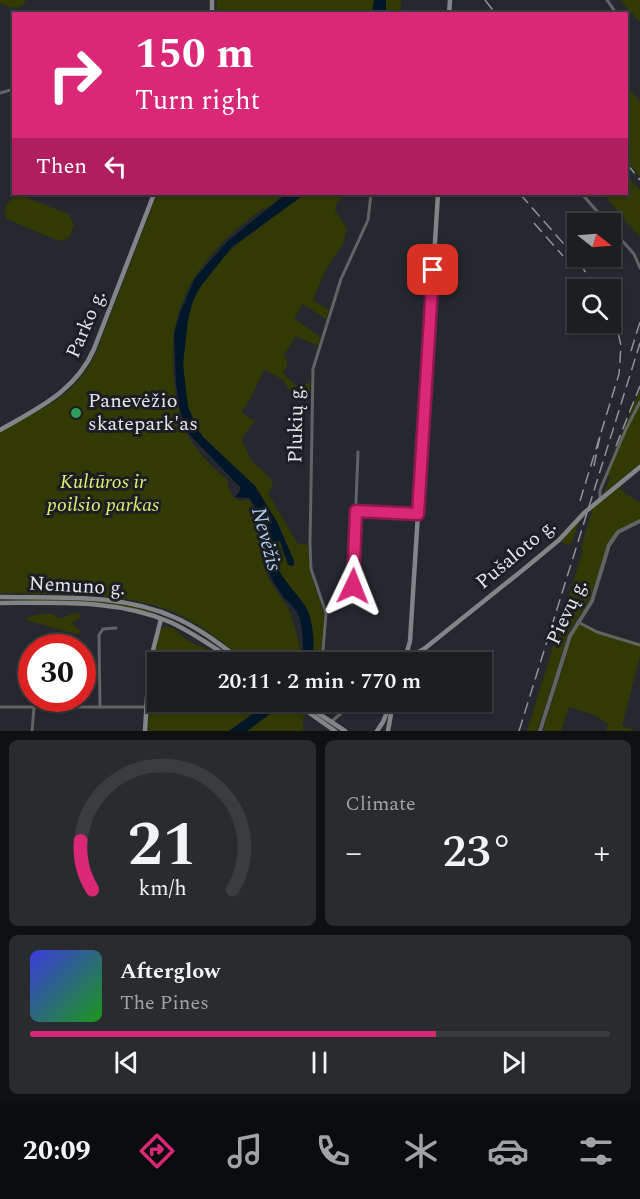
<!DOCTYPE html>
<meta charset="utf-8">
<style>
:root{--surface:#1c1e22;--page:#292b2f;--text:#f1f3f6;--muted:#a0a2a5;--line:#3a3c40;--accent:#db2777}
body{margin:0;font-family:Spectral,serif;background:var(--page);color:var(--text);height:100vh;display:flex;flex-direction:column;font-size:22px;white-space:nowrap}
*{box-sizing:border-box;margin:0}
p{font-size:20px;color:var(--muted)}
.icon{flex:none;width:33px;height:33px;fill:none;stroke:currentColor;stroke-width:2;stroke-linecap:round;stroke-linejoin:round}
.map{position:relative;height:731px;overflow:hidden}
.sheet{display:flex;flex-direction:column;gap:9px;padding:9px;background:#0f1013;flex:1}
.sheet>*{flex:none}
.guide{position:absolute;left:12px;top:12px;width:616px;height:183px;border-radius:0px;box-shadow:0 2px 4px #0004,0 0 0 2px var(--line);background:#db2777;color:#fff;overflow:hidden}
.needle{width:39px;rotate:107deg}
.controls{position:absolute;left:567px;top:213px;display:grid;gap:12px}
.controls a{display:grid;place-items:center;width:54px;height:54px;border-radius:0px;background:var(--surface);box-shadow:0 2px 4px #0004,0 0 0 2px var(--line);font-size:30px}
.speed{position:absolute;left:18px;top:634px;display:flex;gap:12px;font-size:30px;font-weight:700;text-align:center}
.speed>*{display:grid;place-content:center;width:78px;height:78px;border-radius:50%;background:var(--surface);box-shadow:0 2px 4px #0004,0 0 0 2px var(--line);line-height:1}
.speed .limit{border:9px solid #d22;background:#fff;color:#111}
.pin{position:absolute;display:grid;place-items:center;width:51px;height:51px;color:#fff;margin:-26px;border-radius:12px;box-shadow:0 3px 9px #0006}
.me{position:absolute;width:66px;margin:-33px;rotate:2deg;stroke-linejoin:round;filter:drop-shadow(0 0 4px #0008)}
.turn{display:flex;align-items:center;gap:21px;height:126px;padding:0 24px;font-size:27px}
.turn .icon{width:78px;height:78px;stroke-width:2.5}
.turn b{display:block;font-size:42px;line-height:51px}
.then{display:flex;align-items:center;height:57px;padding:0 24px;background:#0003;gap:12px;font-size:22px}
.big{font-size:45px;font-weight:600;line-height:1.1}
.sheet .card{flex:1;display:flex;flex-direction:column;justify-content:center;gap:9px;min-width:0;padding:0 21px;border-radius:9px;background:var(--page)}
.sheet .dial{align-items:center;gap:0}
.dial svg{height:156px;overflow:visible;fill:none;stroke:var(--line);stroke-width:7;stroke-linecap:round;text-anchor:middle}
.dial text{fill:var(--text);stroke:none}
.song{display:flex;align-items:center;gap:18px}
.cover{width:72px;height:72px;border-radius:9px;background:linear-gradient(135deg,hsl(240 70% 55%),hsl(120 70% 35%))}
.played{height:6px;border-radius:3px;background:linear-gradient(90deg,var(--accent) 70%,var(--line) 70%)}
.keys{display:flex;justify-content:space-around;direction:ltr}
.heat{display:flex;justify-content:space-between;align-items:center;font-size:33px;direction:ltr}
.sheet .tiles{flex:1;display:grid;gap:9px;grid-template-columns:1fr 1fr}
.card:last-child{grid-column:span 2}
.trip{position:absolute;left:147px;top:652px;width:345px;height:60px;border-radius:0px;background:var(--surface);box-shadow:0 2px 4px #0004,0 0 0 2px var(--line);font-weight:600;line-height:60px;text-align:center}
.menu{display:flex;height:96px;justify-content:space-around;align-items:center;background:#0b0c0e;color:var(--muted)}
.menu .icon{width:42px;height:42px}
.menu .selected{color:var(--accent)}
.menu b{font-size:27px;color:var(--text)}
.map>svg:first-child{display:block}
</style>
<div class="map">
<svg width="640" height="731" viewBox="0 0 640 731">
<rect width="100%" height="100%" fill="#25282e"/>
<g fill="#323902">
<path d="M0,0H26C20,12 10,8 0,3Z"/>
<path d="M217,0H374L372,14L217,13Z"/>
<path d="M386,0H401V13L386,14Z"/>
<path d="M620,0H640V22Z"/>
<path d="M627,85L640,102V177L627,160Z"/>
<path d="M627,176L640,190V237L603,194H627Z"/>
<path d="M157,194H286L264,210L262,209C237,227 212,250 195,277C186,289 176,317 174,332C170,359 175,412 188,436C195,449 215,471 227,479C230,490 229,498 242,501L248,499C254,504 252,512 257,517L261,555L264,567L270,581L290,611L300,647V663H250L203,628L175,612L154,605L123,598L88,595L0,593V432C41,408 74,399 96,353Z"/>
<path d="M305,194H345L336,204L335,211L347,228L344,242L325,271L313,300L329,310L326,319L303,304L294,318L320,337L318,346L296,336L284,355L288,363L283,373L298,388L310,382V395L296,394L290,391L283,380L264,369L250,399L241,412L255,421L241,439L251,460L270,478L273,485L268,493L297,543L308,545L311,576L324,613L321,663H312C314,648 311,621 305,607C303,602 297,596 294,592C283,579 272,563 273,545L278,540L282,544L283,553L292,567L294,561L277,522L255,486L203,437C186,412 181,384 184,354C186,336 187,317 194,300C207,265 240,242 268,221C280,212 292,202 305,194Z"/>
<path d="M22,196L68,214L74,225L70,236L63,241L56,240L7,219C1,207 9,197 22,196Z"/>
<path d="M640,390V464L604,493L610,477L605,475Z"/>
<path d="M620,486L621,490L640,503V519L617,530L608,544L590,599L569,632L537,731H527L583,550L581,548L593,508Z"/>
<path d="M580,519L571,545L562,543L564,537Z"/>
<path d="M0,600C51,599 111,593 158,614L102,603Z"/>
<path d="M75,613L80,614L81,617L72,622L80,631L79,635L25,620C32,613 43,614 53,614L55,617L62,618Z"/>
<path d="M580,622L599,631L640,643V656L622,726L637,731H606L608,724L594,715L569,707L561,731H543L572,636Z"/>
<path d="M164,626L173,628L191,643L203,647L229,663H158V702H269L229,731H148C149,705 147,647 164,626Z"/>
<path d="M293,705L306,714L303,718V731H247L275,710Z"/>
</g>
<g fill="#00172a">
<path d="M374,0H386V13H372Z"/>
<path d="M286,194H305L232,247L201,286L193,300L188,319L183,364L188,407L198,430L203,437L255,486L277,522L294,561V566L288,565L280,541L276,542C262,561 297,592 306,607C314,622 315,647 312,663H303C303,648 304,626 297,612C294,607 288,602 284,598C277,588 270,577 266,565C258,543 266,517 249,498L235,497L240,491V487L189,434L180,411L176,384L174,334L180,313L195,278L228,241Z"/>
<path d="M269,702H296L293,705L275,710L247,731H229Z"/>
</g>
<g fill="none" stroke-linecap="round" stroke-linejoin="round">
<g stroke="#606465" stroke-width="3">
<path d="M607,0L614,10"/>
<path d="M0,93L14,89"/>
<path d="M582,194L608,224"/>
<path d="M610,227L634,254L640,268"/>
<path d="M600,499V490L626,429L640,402"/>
<path d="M356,511L418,515"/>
<path d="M352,604L358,452"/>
<path d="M578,622L597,632L640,645"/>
<path d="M322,663L326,613L311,569L310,544L313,369L341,279L368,220L371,194"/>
<path d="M0,707H146"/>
<path d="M100,707L99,635L103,629L116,628"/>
<path d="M318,714L319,702"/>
<path d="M331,722L354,702"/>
<path d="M32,731L34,707"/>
</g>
<path stroke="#606465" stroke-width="4" d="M540,731L570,636L592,601L609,545L618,532L640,521"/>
<g stroke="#808688" stroke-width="4.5">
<path d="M212,14V0"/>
<path d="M449,14L450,0"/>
<path d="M0,430C38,408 76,391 94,349L154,194"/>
<path d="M0,597C59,598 121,593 176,618C201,629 223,647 245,663"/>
<path d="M0,603C57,603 116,599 170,622C194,633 215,648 237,663"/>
<path d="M408,652L415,654L424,649L524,569L559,540L584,513L640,467"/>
<path d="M404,663L410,641L438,194"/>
<path d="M294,702L335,731"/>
<path d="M301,702L345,731"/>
<path d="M145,731L149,666L161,619"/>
<path d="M377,731L383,722L391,702"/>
<path d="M388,731L393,702"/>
</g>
<g stroke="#909398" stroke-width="1.5" stroke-dasharray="12 6" stroke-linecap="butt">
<path d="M485,0L496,14"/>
<path d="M627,164L640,180"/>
<path d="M520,194L577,259L597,290"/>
<path d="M534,223L563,256"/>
<path d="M631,351L640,322"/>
<path d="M616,446L640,386"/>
<path d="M594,466L600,436"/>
<path d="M580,501L619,374L621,346L618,332L610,314"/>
<path d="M519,731L640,343"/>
</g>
</g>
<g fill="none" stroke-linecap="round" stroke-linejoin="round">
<defs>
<path id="route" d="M353,586L356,511L418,514L433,270"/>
</defs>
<use href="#route" stroke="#8e194d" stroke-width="15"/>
<use href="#route" stroke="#db2777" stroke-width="10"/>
</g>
<circle fill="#2e9e5b" stroke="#1c1e24" stroke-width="2" cx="76" cy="413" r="6"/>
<g text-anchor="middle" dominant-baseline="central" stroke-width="6" stroke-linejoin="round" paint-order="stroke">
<g font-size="20" fill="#e4e6ea" stroke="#1c1e24">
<text transform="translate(86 324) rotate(-67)">Parko g.</text>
<text transform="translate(296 424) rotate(-89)">Plukių g.</text>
<text transform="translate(516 554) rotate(-40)">Pušaloto g.</text>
<text transform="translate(77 586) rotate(3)">Nemuno g.</text>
<text transform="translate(567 612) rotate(-65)">Pievų g.</text>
</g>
<g font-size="20" fill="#e4e6ea" stroke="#1c1e24" text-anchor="start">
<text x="88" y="401">Panevėžio<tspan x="88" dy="23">skatepark'as</tspan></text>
</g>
<g font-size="20" font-style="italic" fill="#dbf071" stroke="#1c1e24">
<text x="103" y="482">Kultūros ir<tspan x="103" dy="23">poilsio parkas</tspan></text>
</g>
<g font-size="21" font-style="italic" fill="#abd2f3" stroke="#1c1e24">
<text transform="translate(266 539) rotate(75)">Nevėžis</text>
</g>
</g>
</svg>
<div class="controls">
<a><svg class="needle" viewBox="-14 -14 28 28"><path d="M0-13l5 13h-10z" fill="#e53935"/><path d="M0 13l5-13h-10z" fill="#a0a2a5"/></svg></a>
<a><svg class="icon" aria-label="search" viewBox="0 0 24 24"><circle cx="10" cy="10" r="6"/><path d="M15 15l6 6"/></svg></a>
</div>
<div class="speed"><div class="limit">30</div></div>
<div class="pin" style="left:433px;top:270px;background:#d93025"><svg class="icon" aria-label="arrive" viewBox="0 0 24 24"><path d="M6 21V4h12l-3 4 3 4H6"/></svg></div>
<svg class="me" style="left:353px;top:586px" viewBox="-20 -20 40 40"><path d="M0-17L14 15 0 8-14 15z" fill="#db2777" stroke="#fff" stroke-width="4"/></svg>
<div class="trip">20:11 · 2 min · 770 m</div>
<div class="guide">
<div class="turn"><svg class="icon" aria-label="right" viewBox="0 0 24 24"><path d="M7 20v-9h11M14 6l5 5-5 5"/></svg><div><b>150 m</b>Turn right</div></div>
<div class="then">Then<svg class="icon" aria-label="left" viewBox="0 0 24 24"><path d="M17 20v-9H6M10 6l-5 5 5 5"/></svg></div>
</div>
</div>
<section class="sheet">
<div class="tiles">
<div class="card dial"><svg viewBox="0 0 100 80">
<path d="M14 69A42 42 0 1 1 86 69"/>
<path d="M14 69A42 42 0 0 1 8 44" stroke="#db2777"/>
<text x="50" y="56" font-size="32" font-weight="700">21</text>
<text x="50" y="72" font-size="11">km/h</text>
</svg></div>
<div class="card"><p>Climate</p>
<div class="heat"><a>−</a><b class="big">23°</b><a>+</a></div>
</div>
<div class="card">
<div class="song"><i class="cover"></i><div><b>Afterglow</b><p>The Pines</p></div></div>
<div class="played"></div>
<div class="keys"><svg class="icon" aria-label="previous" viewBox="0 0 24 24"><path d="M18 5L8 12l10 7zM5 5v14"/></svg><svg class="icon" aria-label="pause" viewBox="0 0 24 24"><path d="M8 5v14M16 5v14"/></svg><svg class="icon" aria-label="next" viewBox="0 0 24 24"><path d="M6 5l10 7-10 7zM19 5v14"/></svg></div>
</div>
</div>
</section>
<nav class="menu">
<b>20:09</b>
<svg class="icon selected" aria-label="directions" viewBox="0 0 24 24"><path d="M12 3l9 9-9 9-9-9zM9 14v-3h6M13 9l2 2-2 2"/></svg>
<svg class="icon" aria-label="music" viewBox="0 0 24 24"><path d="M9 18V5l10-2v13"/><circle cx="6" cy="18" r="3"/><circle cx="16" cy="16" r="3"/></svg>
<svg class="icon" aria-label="phone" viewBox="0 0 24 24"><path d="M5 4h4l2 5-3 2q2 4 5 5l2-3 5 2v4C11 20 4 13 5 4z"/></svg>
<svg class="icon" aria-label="climate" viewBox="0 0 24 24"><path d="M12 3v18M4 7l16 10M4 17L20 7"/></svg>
<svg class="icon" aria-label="car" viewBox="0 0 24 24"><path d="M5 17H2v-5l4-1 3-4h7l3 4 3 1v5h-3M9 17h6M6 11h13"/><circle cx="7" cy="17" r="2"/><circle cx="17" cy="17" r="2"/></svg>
<svg class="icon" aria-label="filters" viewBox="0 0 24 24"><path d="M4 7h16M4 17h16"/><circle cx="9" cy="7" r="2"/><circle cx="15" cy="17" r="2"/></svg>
</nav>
